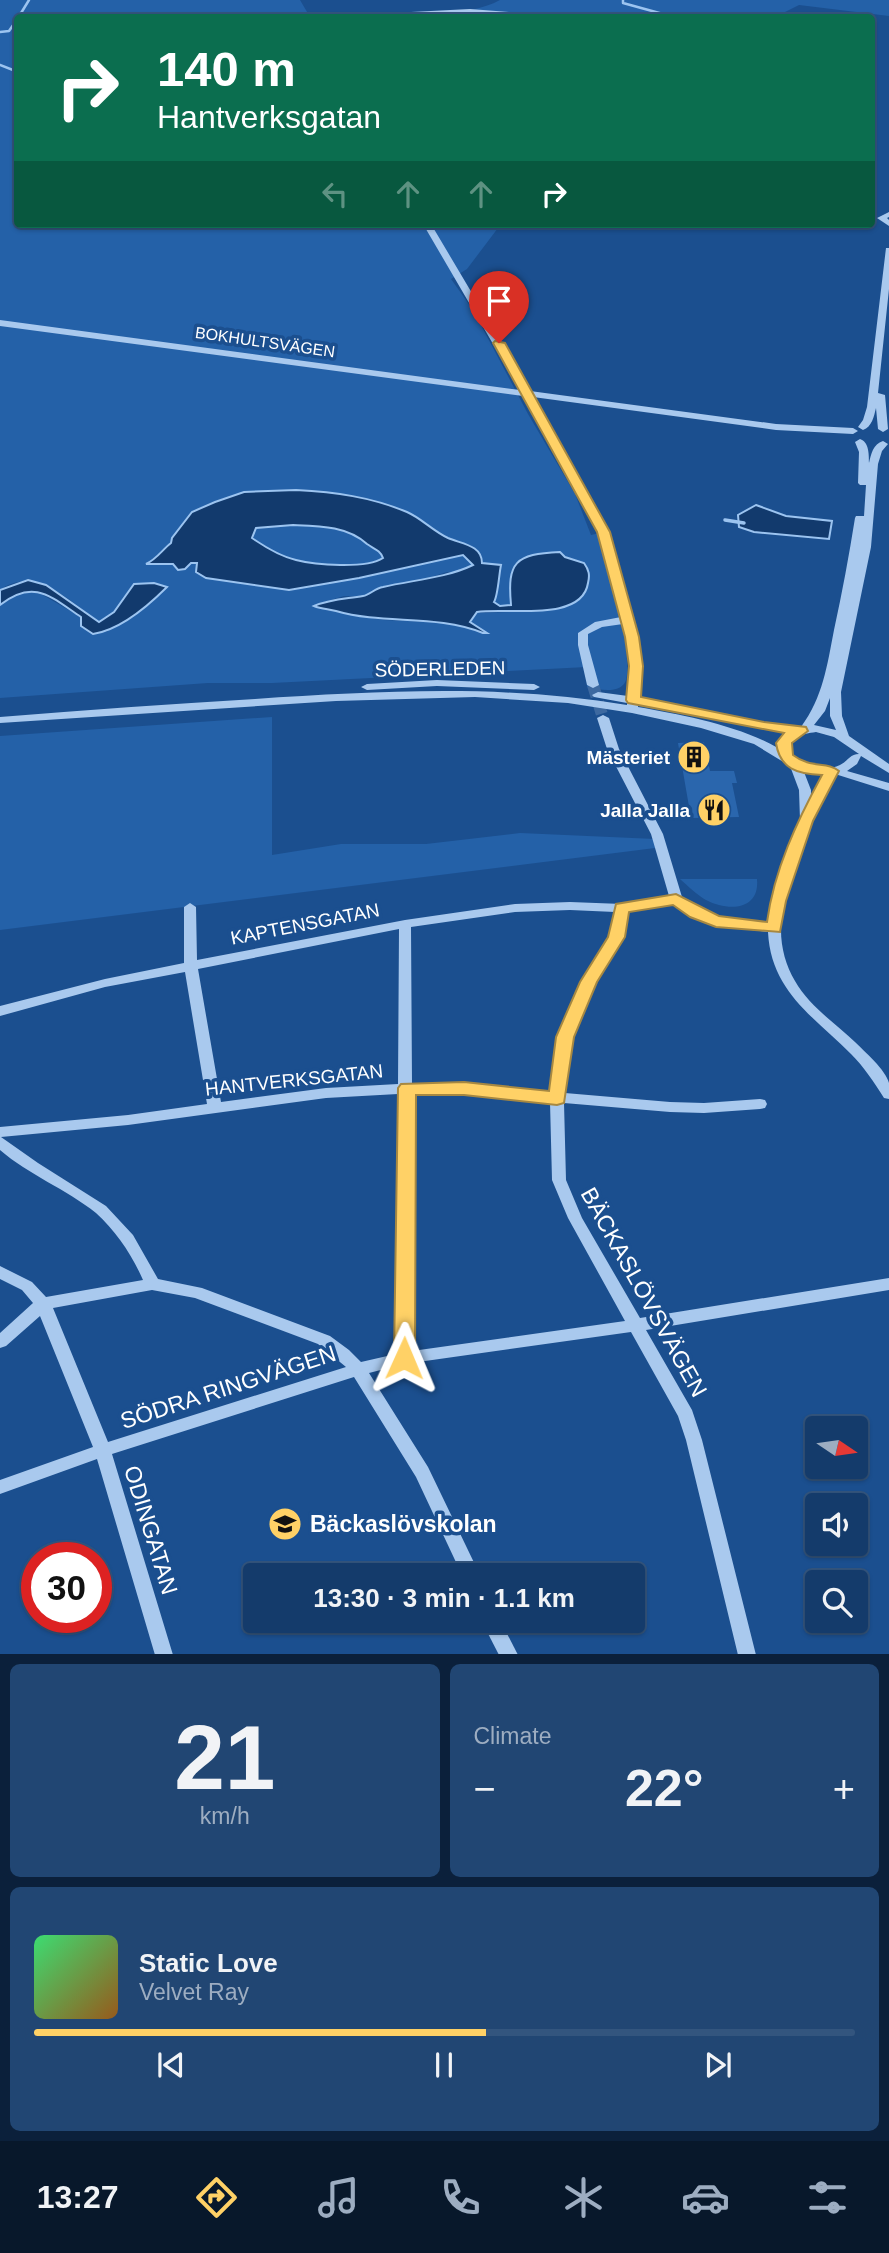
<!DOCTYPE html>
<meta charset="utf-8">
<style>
:root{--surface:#143b6b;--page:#214673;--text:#f1f3f6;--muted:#9dadc1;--line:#33557e;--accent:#ffd166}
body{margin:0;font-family:Helvetica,sans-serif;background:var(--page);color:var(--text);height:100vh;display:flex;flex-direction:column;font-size:26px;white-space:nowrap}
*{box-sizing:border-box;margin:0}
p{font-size:23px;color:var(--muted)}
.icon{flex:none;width:38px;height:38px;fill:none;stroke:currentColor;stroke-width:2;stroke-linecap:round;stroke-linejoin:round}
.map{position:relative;height:1654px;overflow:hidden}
.sheet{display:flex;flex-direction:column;gap:10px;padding:10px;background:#0b203b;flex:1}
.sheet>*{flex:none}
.top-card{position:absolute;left:14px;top:14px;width:861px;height:214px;border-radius:7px;box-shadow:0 2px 5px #0004,0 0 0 2px var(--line);background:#0b6e4f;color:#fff;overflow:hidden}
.needle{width:46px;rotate:103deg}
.controls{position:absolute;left:805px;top:1416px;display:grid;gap:14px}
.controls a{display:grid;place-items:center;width:63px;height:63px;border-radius:7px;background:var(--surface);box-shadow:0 2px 5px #0004,0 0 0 2px var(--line);font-size:35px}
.speed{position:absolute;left:21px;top:1542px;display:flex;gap:14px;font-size:35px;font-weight:700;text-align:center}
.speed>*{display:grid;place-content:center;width:91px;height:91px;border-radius:50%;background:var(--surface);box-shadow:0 2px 5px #0004,0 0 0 2px var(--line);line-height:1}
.speed .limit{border:10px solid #d22;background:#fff;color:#111}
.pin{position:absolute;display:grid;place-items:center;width:60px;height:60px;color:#fff;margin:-72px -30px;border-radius:50% 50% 50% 0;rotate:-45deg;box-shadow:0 0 7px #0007}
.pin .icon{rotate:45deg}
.me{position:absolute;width:77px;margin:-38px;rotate:1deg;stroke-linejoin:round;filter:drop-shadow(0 0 5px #0008)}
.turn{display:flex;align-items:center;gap:24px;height:147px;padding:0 28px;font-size:32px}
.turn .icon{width:91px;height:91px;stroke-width:2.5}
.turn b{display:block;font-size:49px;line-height:60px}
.lanes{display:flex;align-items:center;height:66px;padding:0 28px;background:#0003;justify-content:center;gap:35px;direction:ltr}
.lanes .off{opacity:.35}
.big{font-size:52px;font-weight:800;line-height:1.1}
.sheet .tile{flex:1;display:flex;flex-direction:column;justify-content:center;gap:10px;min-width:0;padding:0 24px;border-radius:10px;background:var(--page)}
.sheet .dial{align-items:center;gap:0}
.dial b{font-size:91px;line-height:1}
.song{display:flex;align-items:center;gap:21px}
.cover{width:84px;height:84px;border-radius:10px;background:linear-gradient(135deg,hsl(140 70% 55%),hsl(30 70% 35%))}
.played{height:7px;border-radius:4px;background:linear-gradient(90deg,var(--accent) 55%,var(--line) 55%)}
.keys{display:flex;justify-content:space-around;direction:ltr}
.heat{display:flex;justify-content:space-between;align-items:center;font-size:38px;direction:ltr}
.sheet .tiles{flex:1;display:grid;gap:10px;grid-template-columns:1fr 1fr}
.tile:last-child{grid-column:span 2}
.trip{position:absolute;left:243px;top:1563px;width:402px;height:70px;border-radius:7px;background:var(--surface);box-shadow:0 2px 5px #0004,0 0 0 2px var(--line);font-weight:800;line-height:70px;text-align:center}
.dock{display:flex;height:112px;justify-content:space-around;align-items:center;background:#08182b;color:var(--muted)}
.dock .icon{width:49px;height:49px}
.dock .on{color:var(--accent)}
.dock b{font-size:32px;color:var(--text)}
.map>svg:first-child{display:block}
</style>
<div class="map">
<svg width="889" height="1655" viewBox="0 0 889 1655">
<rect width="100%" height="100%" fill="#1b4f8f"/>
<g fill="#2461a8" fill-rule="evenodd">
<path d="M0,0H300L310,17L18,18V224H501L467,269L451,279L473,310L528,414L575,494L591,535L604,532C608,554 637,670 624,684C615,694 599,689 587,687V667L272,683H208L0,698V605L20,591L34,590L107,632L134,584L114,612L99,622C71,602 35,565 0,590ZM296,490L355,496L405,511L451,539L474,547L479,552L483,563L496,564L501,567L494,602L500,606H509L512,602V569L521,558L562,553L569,559L509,612L475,613L470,621L483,633L455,623L383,620L318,608L324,602L344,596H364L384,586L412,583L447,572H462L473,565L463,555L360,578L289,590L206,578L197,563L189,564L185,569L173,564L150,562C163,557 176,534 184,522C204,493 265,491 296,490Z"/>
<path d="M500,0H889V16L799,5L773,18H371C409,15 467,18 500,0Z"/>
<path d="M293,525C323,526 348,527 372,547C377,551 380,551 383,558C367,569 315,565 296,560C279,556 266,547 252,538L256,528Z"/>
<path d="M272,717V855L341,844H426L520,833L655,839V848L0,930V736Z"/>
<path d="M680,879H757C760,910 729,912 706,900C697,895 688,886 680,879Z"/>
</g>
<g fill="#123a6d" stroke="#9cc4f0" stroke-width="2" fill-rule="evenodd">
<path d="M296,490C335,492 371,497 407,512C421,518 433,531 448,538C462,544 482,545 482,563L501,565C499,574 498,596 494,602L500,606L511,605C507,562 515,554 560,552L565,557L584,563C589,570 590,575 588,583C582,623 506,607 477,612L470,622L487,633H483C436,614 384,625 336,611C328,609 321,609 314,606C331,599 346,599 363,596C370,595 375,588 383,587C413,580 446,578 473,565L463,555L359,578L289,590L206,578L196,572L197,563H191L185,569L178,570L173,564H146C157,559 162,550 171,543L172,538L192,512L215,502L244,492ZM293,525C320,526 347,526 367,544C374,549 380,550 383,558C366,569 315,565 296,560C279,556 265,547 252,538L256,528Z"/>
<path d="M756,505L786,516L832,521L829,539L754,532L739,527L738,515Z"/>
<path d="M28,580L46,585L99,622L114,612L134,584L154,583L167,587C148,606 120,630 93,634L81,626V617C51,597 34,578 0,605V590Z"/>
</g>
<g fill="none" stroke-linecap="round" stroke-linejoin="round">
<g stroke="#9cc4f0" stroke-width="2.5">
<path d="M623,0V3L663,14L728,18"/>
<path d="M18,18L29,0"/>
<path d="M0,32L9,31L18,18"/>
<path d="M0,65L18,72"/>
</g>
<path stroke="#9cc4f0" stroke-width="3.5" d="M725,520L744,523"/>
</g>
<path fill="#2a66ad" d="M704,742L710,771H734L737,783H732L739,817L691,818L678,743Z"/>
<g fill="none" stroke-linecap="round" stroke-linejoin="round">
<path stroke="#3d69a0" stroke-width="12" stroke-dasharray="12 6" stroke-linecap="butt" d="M593,685L603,718"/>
<g fill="#a9c9ee" fill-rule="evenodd">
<path d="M470,9L509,12L532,18L470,13L368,18L411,12Z"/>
<path d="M889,212V217L887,218L889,220V226L877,218Z"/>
<path d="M423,224H431L530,391L776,424L853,428L858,431L853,434L776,430L533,397L609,532L637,637L642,684L639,698L750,720L801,727C823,697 827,666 834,630C842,593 849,556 855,518L856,516H864L866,485H860L858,483L859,452L855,442L860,439C869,442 869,454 869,463C871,454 873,444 883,441L888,444L882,451L878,464L871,547L841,692L842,716L849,736L889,764V773L861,756L857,764L847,771L889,783V791L835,774C812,813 780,886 781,930C781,948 786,966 795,981C809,1006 835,1023 855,1042C864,1051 886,1070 889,1083C889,1087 889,1094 889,1099L884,1098C874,1082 864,1067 851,1054C813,1016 771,991 768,932L735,928L706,921L674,903L628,911L624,937L595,982L572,1037L565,1093L670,1102L704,1103L760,1099L765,1100L767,1104L765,1108L760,1109L704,1113L670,1112L564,1103L566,1180L582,1218L640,1318L889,1278V1290L646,1330L692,1410L702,1440L756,1655H738L686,1440L678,1416L631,1332L404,1364L369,1373L428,1467L480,1575H462L416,1477L354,1377L112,1454L173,1655H155L97,1459L0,1494V1480L93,1447L40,1316L6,1346L0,1348V1333L33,1303L22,1290L0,1279V1266L32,1282L46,1297L143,1280C132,1255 116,1231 96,1213C66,1189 29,1175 0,1150V1127L128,1115L207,1104L185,972L105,987L0,1016V1006L105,979L184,963V907L190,903L196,907L197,960L405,920L515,904L570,902L622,904L669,896L651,834L607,749L597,718L603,715L609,718L619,749L663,834L682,897L715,915L768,923L781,870L800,820L799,790L790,766L754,744L701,728L632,713L568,703L475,697L336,701L0,723V717C85,710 170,704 255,699C379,691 503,684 627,705V703L594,697L592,695L598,692L628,696C632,673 629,646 623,624L602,627L588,634V645L599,685L593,688L587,685L578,645V633L595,622L621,617L599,532L523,396L0,326V320L520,390ZM830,698V716L836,730L814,725L825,711ZM638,705L787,733L780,740L778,748C738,725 682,715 638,707ZM816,732L834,737L859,754C850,754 848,761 840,765C820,775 799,761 782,750L787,749C794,736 801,734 816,732ZM804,772L823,775L811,796V790ZM570,910L615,912L611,937L581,982L558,1037L551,1092L464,1084L412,1083L411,927L515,912ZM399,929L398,1084L326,1088L221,1102L198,969ZM412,1093L464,1094L550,1102L552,1180L568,1218L625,1321L412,1351ZM398,1094L396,1354L361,1362L349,1350L330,1336L202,1288L158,1279L133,1235L106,1206L38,1163L1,1137L128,1125L326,1098ZM152,1290L195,1298L318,1344L346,1367L108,1442L53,1308Z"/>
<path d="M886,248H889V289L878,393L885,395L888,429L883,432L878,429L876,408C874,416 872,427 863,430L858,427L863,420L867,407Z"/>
<path d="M437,680L534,684L540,687L534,690L437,686L367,690L361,687L367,684Z"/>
<path d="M481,1620H500L518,1655H499Z"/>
</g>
</g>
<path fill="#ffd166" stroke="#a68842" stroke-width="2" d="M495,341L505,343L610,532L639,637L643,666L641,697L764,722L806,727L808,731L792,743L793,755C811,769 827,761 839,771L813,821L786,901L780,932L716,927L690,917L673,905L629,912L625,937L597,982L574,1037L564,1103L557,1105L464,1095H416L415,1358L412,1363L404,1366L397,1363L394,1358L398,1088L401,1084L464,1082L549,1091L556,1037L580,982L608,937L616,904L676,894L719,916L767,922C774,870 797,821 822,775C797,774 780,769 776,743L784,733L628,703L626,700L629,666L625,637L597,532L493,343Z"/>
<defs>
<symbol id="building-disc" viewBox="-11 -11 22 22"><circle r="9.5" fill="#ffd166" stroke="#1b4f8f"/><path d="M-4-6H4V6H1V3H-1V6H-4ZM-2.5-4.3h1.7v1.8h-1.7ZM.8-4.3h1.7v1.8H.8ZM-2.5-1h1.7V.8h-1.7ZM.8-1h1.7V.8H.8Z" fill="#111"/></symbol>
<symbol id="restaurant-disc" viewBox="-11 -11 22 22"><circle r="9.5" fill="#ffd166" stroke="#1b4f8f"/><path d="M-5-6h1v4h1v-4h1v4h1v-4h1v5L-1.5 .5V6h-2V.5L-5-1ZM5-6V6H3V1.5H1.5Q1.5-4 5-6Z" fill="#111"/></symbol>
<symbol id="school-disc" viewBox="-11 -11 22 22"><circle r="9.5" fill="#ffd166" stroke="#1b4f8f"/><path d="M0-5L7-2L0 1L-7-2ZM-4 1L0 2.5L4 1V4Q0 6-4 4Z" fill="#111"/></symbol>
</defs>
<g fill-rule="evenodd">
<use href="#building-disc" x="675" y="738" width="38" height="38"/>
<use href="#restaurant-disc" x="695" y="791" width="38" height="38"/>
<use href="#school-disc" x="266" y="1505" width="38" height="38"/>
</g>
<g text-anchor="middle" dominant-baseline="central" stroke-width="7" stroke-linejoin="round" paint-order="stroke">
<g font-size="16" fill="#fff" stroke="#1b4f8f">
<text transform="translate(265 342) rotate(8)">BOKHULTSVÄGEN</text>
</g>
<g font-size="19" fill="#fff" stroke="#1b4f8f">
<text transform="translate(440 669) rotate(-1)">SÖDERLEDEN</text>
<text transform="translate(305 924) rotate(-11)">KAPTENSGATAN</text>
<text transform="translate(294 1080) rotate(-6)">HANTVERKSGATAN</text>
</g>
<g font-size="19" font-weight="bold" fill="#fff" stroke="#1b4f8f" text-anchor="end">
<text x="670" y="757">Mästeriet</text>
<text x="690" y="810">Jalla Jalla</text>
</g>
<g font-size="23" fill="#fff" stroke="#1b4f8f">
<text transform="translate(644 1292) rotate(61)">BÄCKASLÖVSVÄGEN</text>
<text transform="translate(228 1387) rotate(-18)">SÖDRA RINGVÄGEN</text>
<text transform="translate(151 1530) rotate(73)">ODINGATAN</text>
</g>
<g font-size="23" font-weight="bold" fill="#fff" stroke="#1b4f8f" text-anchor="start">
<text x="310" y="1524">Bäckaslövskolan</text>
</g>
</g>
</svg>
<div class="controls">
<a><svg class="needle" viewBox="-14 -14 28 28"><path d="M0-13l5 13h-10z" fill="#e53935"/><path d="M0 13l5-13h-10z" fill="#9dadc1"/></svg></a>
<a><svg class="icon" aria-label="sound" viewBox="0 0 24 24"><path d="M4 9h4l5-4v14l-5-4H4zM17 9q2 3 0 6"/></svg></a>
<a><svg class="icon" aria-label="search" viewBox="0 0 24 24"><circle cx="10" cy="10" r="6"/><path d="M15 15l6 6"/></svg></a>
</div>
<div class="speed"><div class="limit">30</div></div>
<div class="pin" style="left:499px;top:343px;background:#d93025"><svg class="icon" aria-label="arrive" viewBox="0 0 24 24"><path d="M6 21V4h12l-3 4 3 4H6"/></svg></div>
<svg class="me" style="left:404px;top:1358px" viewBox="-20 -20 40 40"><path d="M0-17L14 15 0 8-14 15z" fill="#ffd166" stroke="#fff" stroke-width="4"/></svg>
<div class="trip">13:30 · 3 min · 1.1 km</div>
<div class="top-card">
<div class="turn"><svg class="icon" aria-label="right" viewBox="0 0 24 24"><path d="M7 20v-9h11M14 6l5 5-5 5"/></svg><div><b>140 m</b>Hantverksgatan</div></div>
<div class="lanes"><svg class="icon off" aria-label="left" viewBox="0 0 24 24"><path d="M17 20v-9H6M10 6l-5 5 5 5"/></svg><svg class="icon off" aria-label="ahead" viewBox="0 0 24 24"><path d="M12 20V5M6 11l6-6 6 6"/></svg><svg class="icon off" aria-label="ahead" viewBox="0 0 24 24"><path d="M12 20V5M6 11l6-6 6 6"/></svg><svg class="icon" aria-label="right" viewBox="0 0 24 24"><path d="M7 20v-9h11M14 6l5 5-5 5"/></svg></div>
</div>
</div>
<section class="sheet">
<div class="tiles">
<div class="tile dial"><b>21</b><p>km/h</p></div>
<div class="tile"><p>Climate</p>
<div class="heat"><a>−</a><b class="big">22°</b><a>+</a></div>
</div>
<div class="tile">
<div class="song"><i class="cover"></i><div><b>Static Love</b><p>Velvet Ray</p></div></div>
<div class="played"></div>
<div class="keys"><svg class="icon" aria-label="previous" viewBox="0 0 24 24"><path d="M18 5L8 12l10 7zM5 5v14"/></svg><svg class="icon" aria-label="pause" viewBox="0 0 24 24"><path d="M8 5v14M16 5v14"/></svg><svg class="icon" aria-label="next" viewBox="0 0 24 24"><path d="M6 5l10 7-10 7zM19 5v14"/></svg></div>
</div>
</div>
</section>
<nav class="dock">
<b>13:27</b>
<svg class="icon on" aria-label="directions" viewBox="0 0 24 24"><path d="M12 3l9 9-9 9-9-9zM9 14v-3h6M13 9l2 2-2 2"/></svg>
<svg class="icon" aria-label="music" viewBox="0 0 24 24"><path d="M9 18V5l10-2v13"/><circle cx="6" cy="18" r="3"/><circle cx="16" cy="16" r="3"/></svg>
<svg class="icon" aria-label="phone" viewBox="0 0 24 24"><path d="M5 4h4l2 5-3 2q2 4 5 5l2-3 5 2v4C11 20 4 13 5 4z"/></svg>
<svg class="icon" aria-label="climate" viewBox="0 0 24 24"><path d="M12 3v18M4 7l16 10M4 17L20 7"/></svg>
<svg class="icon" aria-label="car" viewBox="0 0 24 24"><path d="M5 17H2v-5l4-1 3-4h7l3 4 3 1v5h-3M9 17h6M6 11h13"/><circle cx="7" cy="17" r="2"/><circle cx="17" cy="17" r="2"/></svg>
<svg class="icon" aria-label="filters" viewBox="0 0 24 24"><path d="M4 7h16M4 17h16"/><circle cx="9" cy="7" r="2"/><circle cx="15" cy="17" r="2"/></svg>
</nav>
